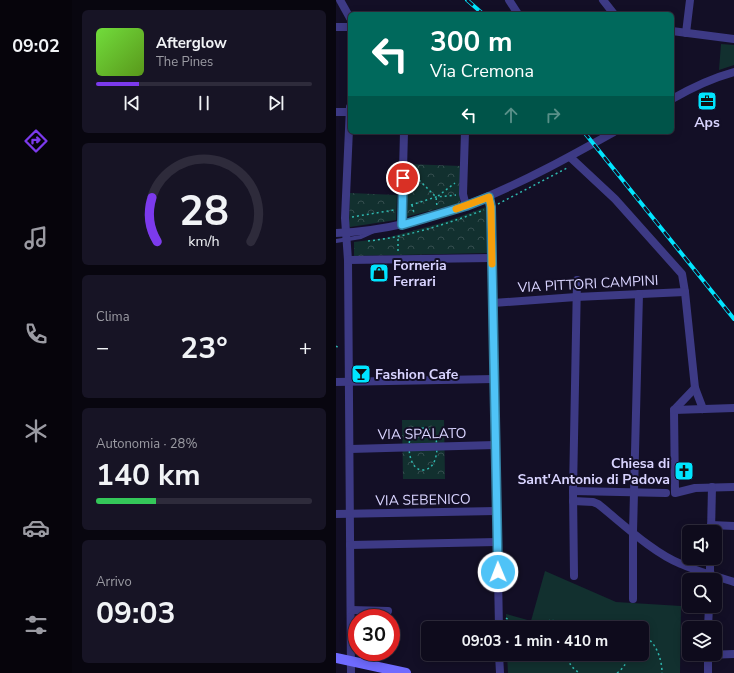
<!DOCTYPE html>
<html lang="it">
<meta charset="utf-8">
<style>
:root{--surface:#0e0b1c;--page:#171425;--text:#f1f3f6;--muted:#9b9ba3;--line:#2e2b3b;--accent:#7c3aed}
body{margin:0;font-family:"Nunito Sans",sans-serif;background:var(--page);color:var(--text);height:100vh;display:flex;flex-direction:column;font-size:15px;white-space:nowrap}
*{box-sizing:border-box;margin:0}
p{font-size:13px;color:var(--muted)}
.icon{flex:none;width:22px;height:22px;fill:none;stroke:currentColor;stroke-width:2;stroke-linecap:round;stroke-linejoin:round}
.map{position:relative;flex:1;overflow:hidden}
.drawer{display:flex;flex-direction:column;gap:10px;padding:10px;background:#08060f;width:264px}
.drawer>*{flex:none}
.guide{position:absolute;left:12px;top:12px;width:326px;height:122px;border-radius:6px;box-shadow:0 2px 10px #0003,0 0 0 1px var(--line);background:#00695c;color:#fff;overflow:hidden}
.controls{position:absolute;left:346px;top:525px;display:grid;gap:8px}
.controls a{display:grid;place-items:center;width:40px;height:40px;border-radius:6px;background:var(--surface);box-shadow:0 2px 10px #0003,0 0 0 1px var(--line);font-size:20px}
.speed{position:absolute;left:12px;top:609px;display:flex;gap:8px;font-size:20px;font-weight:700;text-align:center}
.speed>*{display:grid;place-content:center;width:52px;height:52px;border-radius:50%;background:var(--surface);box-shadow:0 2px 10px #0003,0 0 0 1px var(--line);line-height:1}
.speed .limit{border:6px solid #d22;background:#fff;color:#111}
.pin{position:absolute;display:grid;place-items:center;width:34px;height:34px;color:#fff;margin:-17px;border:2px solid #fff;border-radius:50%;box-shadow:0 1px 4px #0007}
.me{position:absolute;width:44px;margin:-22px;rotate:359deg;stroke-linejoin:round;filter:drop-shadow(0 0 3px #0008)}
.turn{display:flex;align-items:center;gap:14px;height:84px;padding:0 16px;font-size:18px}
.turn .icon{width:52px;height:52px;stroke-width:2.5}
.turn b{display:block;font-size:28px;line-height:34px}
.lanes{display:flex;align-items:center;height:38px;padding:0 16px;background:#0003;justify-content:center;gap:20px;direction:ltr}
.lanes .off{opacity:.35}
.big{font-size:30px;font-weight:700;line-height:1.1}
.drawer .card{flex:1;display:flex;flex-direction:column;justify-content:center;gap:6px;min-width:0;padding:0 14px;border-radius:6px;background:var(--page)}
.drawer .dial{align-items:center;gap:0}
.dial svg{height:104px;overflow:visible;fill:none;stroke:var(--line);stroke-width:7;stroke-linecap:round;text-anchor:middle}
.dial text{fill:var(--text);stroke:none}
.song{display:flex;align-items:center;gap:12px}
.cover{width:48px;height:48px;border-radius:6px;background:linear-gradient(135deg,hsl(100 70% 55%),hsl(90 70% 35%))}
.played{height:4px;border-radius:2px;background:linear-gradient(90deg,var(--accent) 20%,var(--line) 20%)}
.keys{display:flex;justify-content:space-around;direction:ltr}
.heat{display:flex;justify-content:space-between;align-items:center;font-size:22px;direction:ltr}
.charge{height:6px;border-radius:3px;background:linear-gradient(90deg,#34c759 28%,var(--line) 0)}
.trip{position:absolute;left:85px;top:621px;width:228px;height:40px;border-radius:6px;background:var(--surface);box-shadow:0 2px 10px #0003,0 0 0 1px var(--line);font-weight:700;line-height:40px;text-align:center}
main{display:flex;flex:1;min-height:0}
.menu{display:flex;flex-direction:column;width:72px;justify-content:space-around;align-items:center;background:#06040b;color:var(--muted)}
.menu .icon{width:28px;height:28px}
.menu .selected{color:var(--accent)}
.menu b{font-size:18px;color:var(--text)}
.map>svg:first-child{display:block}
</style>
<main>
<nav class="menu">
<b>09:02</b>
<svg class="icon selected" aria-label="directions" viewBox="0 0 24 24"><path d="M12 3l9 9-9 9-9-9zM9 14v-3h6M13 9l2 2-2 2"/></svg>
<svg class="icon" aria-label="music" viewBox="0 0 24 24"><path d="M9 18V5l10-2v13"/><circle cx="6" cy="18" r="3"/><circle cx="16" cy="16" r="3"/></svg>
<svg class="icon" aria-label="phone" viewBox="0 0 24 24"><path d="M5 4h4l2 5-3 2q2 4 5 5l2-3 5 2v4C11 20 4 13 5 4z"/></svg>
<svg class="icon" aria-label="climate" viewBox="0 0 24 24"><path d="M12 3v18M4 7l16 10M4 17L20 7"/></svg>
<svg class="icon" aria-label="car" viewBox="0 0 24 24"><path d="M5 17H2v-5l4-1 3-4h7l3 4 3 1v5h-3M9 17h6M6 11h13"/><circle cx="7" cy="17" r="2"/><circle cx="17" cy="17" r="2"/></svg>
<svg class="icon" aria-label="filters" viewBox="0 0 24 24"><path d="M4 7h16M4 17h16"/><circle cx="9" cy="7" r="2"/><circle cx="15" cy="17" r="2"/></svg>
</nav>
<section class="drawer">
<div class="card">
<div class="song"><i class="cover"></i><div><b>Afterglow</b><p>The Pines</p></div></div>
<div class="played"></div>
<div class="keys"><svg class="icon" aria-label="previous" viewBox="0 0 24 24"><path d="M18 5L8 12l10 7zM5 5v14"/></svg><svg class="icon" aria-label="pause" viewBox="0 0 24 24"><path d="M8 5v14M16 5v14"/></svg><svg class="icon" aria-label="next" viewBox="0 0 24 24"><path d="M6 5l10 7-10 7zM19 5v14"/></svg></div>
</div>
<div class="card dial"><svg viewBox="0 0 100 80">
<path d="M14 69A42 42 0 1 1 86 69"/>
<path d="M14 69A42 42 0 0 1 10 35" stroke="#7c3aed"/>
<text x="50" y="56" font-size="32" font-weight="700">28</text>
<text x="50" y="72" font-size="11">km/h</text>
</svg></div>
<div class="card"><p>Clima</p>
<div class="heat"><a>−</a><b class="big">23°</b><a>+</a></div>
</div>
<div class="card"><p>Autonomia · 28%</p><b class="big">140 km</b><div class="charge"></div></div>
<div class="card"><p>Arrivo</p><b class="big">09:03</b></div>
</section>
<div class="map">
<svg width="398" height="673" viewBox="0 0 398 673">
<defs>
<pattern id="forest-crowns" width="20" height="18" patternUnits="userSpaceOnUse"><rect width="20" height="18" fill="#12302f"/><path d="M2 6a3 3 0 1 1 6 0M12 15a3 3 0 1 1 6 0" fill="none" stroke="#344d4e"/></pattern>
</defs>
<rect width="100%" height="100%" fill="#130f26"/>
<g fill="#12302f">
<path d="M385,44L398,45V65L383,70Z"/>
<path d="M209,571L280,602L345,606L344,673H172L171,654H306V628H171L170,614L195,621Z"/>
</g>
<g fill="url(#forest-crowns)">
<path d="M71,164L125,166L124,203L70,217Z"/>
<path d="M14,193L61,195L60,220L14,227L13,225Z"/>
<path d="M150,207L151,208L152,253L18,256V242L50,238L109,222Z"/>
<path d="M66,420H108L109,479H67Z"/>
</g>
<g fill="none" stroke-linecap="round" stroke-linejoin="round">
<g stroke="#2fb8b0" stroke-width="1.5" stroke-dasharray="2 3" stroke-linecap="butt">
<path d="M76,173L100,197L101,207"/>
<path d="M102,196L119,183"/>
<path d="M162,204L233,167"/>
<path d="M75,205L100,197L120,195"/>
<path d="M76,205L78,213"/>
<path d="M16,217L58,210"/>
<path d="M32,241C72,237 110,224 148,210"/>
<path d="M62,251V237"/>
<path d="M0,346L4,349"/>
<path d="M87,428C90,429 93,429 96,431C104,439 103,470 87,470C73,471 70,443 76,434C79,431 83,429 87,428Z"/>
<path d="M170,618C174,621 179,625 184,626C199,632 217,609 226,628"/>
<path d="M306,635C320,641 326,659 326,673"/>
<path d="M230,654L235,666L243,673"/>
<path d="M281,673C288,668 291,662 293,654"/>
</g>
<path stroke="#3d3a85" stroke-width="4" d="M0,241L25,237L36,232"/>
<g stroke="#3d3a85" stroke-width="8">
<path d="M4,0L14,18"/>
<path d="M173,0L182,14"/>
<path d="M267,0L278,14"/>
<path d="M0,27H14"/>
<path d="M336,31L398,39"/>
<path d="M350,33L354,0"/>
<path d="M336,99C355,88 376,78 398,72"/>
<path d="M14,107L9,218L12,260L15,673"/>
<path d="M0,112H14"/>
<path d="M129,132L127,194L130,206"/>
<path d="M234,157L279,199L346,274L349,292L359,388L367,409"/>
<path d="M153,197L155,207L163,628"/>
<path d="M67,225L66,209L68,132"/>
<path d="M0,233C103,229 190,181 278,132"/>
<path d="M12,260L156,258"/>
<path d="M157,303L240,297L349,292"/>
<path d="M0,382L158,379"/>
<path d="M359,388L338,410L339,493L359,488L398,487"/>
<path d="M338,410L398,408"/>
<path d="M14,449L159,445"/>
<path d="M237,491L330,493"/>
<path d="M237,501L257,502L262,504C286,523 317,553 345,564C362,572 381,576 398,582"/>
<path d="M0,514L160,511"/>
<path d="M375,525L398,526"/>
<path d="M375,532L376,487"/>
<path d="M14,545L161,542"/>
<path d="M238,576L237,491L241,280"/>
<path d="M374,580V558"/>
<path d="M297,599V532L303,294"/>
<path d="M15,610L52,611"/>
<path d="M372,628L373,606"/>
<path d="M163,654L164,673"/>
<path d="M372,654V673"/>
<path d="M371,655L398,654"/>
</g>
<path stroke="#6f6bff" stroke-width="10" d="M0,658L70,673"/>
<defs>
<g id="rail">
<path d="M131,0L147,14"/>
<path d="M248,132L398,319"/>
</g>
</defs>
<use href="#rail" stroke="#00e5ff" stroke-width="4"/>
<use href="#rail" stroke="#130f26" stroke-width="2.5" stroke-dasharray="8" stroke-linecap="butt"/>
</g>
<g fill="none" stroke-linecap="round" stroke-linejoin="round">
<defs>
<path id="route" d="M67,178L66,225L130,206L153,197L155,207L162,572"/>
</defs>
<use href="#route" stroke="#337fa1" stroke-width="10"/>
<use href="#route" stroke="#4fc3f7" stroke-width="7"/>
<path stroke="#f59e0b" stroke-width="7" d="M120,209L153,197L155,207L156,264"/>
</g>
<defs>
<symbol id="office-square" viewBox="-11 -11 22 22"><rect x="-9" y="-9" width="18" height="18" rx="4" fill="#00e5ff" stroke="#130f26"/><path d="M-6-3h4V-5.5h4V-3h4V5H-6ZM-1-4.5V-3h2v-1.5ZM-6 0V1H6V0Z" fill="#111"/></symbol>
<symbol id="shop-square" viewBox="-11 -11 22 22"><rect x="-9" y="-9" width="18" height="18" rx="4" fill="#00e5ff" stroke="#130f26"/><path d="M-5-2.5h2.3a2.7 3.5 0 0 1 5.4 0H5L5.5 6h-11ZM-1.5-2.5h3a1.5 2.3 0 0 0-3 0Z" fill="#111"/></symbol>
<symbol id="bar-square" viewBox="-11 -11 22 22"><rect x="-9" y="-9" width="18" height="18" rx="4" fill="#00e5ff" stroke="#130f26"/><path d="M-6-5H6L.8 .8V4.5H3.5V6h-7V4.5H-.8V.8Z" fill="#111"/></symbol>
<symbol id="church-square" viewBox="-11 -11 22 22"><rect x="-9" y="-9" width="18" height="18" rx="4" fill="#00e5ff" stroke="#130f26"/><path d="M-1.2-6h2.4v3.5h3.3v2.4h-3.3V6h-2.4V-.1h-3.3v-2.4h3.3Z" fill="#111"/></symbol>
</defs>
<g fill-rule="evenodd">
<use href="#office-square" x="360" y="90" width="22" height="22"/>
<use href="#shop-square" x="32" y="262" width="22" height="22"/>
<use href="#bar-square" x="14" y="363" width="22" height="22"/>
<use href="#church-square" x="337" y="460" width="22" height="22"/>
</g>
<g text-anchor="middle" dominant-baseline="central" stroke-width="4" stroke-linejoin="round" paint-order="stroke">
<g font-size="14" font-weight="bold" fill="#d9d4ff" stroke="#130f26" text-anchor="start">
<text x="371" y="122" text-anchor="middle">Aps</text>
<text x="57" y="265">Forneria<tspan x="57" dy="16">Ferrari</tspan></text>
<text x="39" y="374">Fashion Cafe</text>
<text x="334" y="463" text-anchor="end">Chiesa di<tspan x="334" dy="16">Sant'Antonio di Padova</tspan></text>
</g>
<g font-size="14" fill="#d9d4ff" stroke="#130f26">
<text transform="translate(252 284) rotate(-3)">VIA PITTORI CAMPINI</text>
<text transform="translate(86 434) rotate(-1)">VIA SPALATO</text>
<text transform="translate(87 500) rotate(-1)">VIA SEBENICO</text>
</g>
</g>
</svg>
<div class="controls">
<a><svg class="icon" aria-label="sound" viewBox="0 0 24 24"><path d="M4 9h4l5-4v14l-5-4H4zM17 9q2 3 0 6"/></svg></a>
<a><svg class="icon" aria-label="search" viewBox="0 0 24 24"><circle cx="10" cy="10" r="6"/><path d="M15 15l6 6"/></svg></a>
<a><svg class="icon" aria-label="layers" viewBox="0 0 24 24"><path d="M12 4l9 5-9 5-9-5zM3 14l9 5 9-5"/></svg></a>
</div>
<div class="speed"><div class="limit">30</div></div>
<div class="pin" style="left:67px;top:178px;background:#d93025"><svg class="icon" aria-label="arrive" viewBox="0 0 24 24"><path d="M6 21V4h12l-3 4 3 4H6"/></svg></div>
<svg class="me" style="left:162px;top:572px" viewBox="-20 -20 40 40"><circle r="17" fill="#4fc3f7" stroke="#fff" stroke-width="3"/><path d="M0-11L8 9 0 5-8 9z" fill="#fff"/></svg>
<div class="trip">09:03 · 1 min · 410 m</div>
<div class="guide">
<div class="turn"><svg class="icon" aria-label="left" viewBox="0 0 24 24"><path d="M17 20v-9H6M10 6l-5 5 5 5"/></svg><div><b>300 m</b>Via Cremona</div></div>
<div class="lanes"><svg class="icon" aria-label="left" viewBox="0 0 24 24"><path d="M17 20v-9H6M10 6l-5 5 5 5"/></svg><svg class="icon off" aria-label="ahead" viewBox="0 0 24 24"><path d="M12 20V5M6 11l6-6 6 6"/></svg><svg class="icon off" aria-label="right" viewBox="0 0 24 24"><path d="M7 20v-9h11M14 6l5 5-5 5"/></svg></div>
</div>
</div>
</main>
